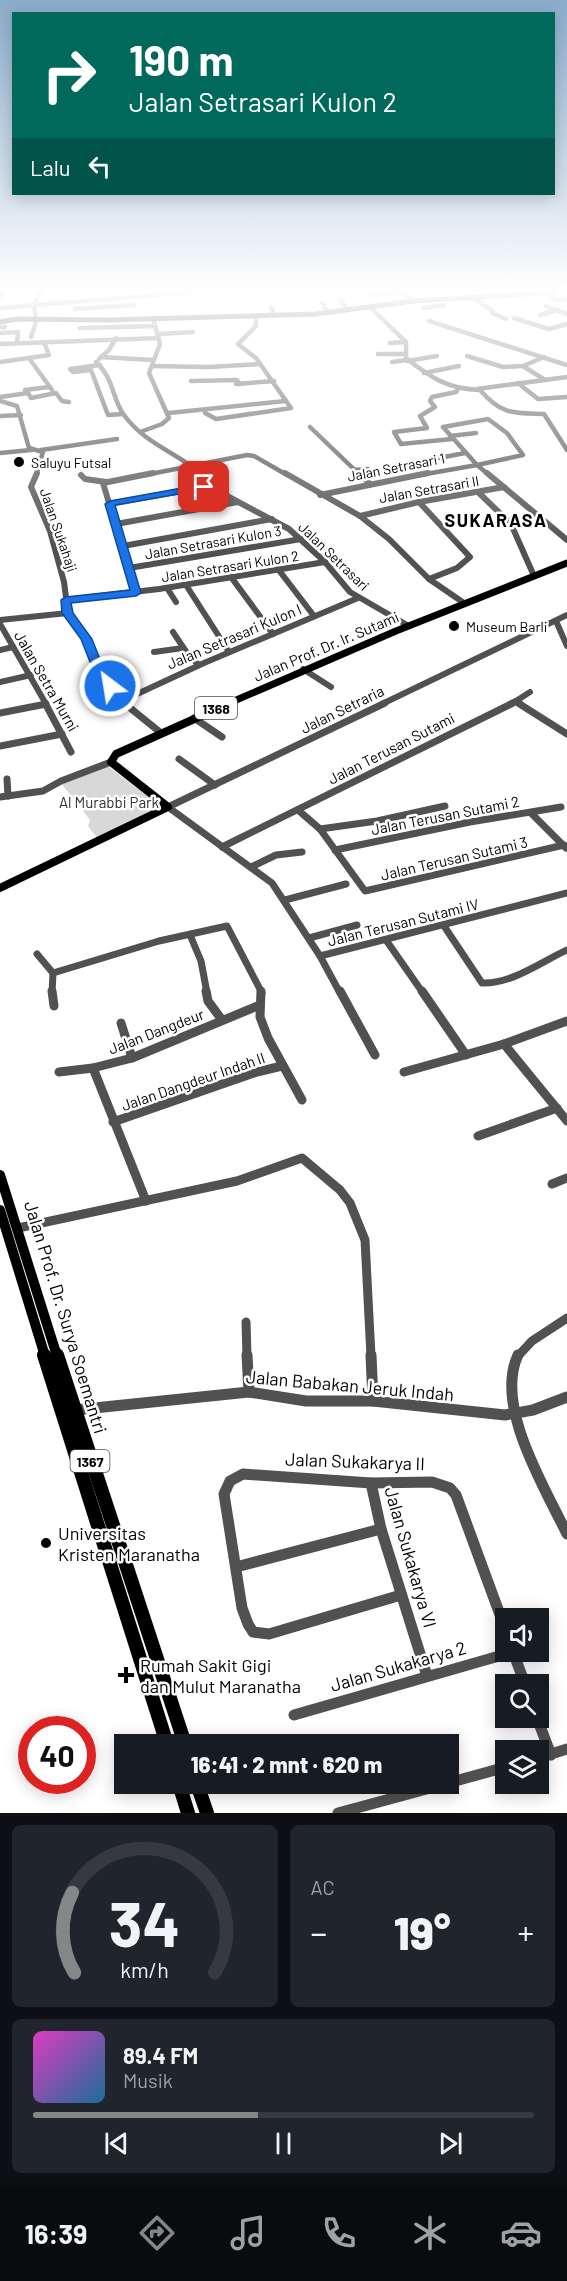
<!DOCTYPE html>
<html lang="id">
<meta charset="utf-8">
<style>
:root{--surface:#171b24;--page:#20242c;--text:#f1f3f6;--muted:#9ea1a6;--line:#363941;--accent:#858687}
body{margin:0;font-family:Barlow,sans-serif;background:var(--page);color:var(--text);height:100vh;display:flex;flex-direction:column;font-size:22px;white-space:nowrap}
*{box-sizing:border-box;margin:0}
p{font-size:20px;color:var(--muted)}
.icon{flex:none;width:33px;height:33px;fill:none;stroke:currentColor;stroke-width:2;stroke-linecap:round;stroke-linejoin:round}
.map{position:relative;height:1813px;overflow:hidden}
.sheet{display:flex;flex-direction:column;gap:12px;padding:12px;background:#0d0f14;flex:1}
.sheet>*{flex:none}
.banner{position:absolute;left:12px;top:12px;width:543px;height:183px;border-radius:0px;box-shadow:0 3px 15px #0003;background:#00695c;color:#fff;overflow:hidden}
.fabs{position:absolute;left:495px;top:1608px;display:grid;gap:12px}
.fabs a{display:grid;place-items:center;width:54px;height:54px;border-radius:0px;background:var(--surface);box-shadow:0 3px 15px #0003;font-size:30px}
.speed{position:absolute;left:18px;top:1716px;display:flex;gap:12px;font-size:30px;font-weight:700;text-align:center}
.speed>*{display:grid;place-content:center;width:78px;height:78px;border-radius:50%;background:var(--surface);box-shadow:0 3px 15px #0003;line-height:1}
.speed .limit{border:9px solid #d22;background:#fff;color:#111}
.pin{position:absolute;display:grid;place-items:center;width:51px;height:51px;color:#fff;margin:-26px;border-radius:12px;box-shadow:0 3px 9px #0006}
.me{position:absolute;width:66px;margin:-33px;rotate:329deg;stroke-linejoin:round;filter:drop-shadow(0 0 4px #0008)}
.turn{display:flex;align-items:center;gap:21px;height:126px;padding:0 18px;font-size:27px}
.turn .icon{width:78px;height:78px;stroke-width:2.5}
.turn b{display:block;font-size:42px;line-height:51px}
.then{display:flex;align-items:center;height:57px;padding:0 18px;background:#0003;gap:12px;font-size:22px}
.big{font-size:45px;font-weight:800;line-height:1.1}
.sheet .widget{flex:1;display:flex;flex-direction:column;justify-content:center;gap:9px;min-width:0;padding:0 21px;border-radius:9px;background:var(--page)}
.sheet .dial{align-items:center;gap:0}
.dial svg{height:156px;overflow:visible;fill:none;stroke:var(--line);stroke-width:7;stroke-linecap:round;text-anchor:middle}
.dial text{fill:var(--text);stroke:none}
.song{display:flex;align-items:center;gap:18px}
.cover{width:72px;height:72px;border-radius:9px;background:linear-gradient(135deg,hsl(310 70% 55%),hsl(200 70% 35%))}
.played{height:6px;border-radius:3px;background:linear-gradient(90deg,var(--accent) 45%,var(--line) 45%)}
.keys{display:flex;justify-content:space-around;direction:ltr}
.heat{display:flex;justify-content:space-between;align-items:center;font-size:33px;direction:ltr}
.sheet .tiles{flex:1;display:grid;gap:12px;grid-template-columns:1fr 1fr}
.widget:last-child{grid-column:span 2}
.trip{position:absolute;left:114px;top:1734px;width:345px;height:60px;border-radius:0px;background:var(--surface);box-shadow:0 3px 15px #0003;font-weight:800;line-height:60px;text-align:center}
.dock{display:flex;height:96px;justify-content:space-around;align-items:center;background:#090b0e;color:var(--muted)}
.dock .icon{width:42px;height:42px}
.dock .active{color:var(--accent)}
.dock b{font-size:27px;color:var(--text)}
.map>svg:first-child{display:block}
</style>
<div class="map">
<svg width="567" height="1813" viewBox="0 0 567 1813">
<rect width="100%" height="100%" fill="#fff"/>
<path fill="#d8d8d8" d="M105,764L162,807L97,838L88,826L90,820L61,783Z"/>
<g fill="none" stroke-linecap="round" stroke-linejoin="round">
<g stroke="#515151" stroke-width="4.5">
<path d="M400,292L413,301"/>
<path d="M486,292L494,296"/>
<path d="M546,293L556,300L567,299"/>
<path d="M371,295L398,292"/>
<path d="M0,297L4,292"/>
<path d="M472,297L493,311L492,313L506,319"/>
<path d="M339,298L348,310"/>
<path d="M322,303L328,313"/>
<path d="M546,306L567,314"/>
<path d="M271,307L274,315"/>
<path d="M370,307L406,342V358C431,378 448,389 480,390C502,415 512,413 544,414L567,450"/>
<path d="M0,308L190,292"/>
<path d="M424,308L444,305"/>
<path d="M75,309L134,305"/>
<path d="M540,315L558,310"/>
<path d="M514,318L549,329L567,324"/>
<path d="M36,319L34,305L41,292"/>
<path d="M429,321L567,365"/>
<path d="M0,327H5"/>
<path d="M80,328L155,326"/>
<path d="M0,333L18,332L17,343"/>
<path d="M159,334L193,332"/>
<path d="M31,337L37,319"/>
<path d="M390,343L406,342"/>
<path d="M0,344L159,338"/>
<path d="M378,354H405"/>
<path d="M467,356L503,367L523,366"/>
<path d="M101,357L153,360"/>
<path d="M544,357L523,366L545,380"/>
<path d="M29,358L52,390"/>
<path d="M99,359L109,350L116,338"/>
<path d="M407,361L437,356"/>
<path d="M0,362L49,355L44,342"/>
<path d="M96,362C115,380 111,397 124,415C145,444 178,453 203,475"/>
<path d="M392,362L407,360"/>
<path d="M100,365L70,369L73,372L91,370L108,415L123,414"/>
<path d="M152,366L209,367L260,364"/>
<path d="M424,373L459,366"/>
<path d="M191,381L237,380L240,384"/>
<path d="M518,383L538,399L567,397"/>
<path d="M236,384L274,381"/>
<path d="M477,389L567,377"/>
<path d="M26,392L25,390L49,387"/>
<path d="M0,397L28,393L31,398L56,393L62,401L69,402"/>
<path d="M0,401L17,406L29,448L43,452L36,475"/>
<path d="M169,413L285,401"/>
<path d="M205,413L216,419L291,408L256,358L238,344L256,326V316"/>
<path d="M0,416L21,415"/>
<path d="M488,419L507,433L523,455L477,465L443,427Z"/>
<path d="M310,427L360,475"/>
<path d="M140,432L162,424L169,418L149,373L160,344L153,318"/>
<path d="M450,436L476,433"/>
<path d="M452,439L401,444L394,432L427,428L420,416L435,407L430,401L432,397L456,392L458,389"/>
<path d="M41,450L117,439"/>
<path d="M0,453L31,450"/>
<path d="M439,458L465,453"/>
<path d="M477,465L489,475"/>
<path d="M354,470L368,469"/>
<path d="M145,475L247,455L254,456L287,475"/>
<path d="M420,475L477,465"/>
</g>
<g stroke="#515151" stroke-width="6">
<path d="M37,473L31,487L50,531L64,582L68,613L87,639L95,662L110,686L126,704"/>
<path d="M201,473L229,497L289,529L325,562L350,592L407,625"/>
<path d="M285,473L360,516L389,539L429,579L464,603"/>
<path d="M359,473L370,484"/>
<path d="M487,473L567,540"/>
<path d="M81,475L85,479L106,482"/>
<path d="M478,492L511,524L534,576"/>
<path d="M320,495L428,473"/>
<path d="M419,502L470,557L457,568L429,579"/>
<path d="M110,504L215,485"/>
<path d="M360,516L419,502L504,487"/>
<path d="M116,524L238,502"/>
<path d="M123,546L272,519"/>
<path d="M129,568L301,539"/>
<path d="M278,569L314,616"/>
<path d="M231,577L273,634"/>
<path d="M186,585L229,652"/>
<path d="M167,588L176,602"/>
<path d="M136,593L103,483L153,473"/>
<path d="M66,600L159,589L325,562"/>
<path d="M0,620L68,613"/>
<path d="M556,621L567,646"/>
<path d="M0,624L46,704"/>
<path d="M173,632L189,656L199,665"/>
<path d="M0,650L13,647"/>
<path d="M154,652L183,648"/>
<path d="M303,669L331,687"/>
<path d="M0,682L31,675"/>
<path d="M122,701L204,663L358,598"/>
<path d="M516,701L530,692"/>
<path d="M382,704L567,615"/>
<path d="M510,704L516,701L521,704"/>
</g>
<g stroke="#515151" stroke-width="7">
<path d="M45,703L71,752"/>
<path d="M124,703L161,733"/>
<path d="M518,703L567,734"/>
<path d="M0,713L46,704"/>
<path d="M194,718L222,737"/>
<path d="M0,746L62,734"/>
<path d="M179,759L215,785"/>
<path d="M7,779L8,796"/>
<path d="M0,797L43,791L61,781L111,762"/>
<path d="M298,810L320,829L365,891L564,845"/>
<path d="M531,813L566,848"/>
<path d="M320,829L377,821L445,806"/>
<path d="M222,847L513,703"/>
<path d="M335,850L470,822L561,807"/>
<path d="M251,867L276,855L302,852"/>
<path d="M285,900L346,884"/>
<path d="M444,926L482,983C512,984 541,962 567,950"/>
<path d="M190,935L201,961L207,993"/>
<path d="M309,938L357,925"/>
<path d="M386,940L423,993"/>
<path d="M37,954L53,973L52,993"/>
<path d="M320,956L272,883L168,807L385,703"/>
<path d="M53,973L159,941L227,926L262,993"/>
<path d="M340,993L320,956L567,893"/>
</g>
<g stroke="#515151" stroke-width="9">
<path d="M52,991L54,1006"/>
<path d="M206,991L208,1001L222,1020"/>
<path d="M261,991L260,1017L268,1038L302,1100"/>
<path d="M340,991L375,1055"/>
<path d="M422,991L466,1055"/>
<path d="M121,1023L132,1058"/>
<path d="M504,1044L567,1121"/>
<path d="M59,1072L93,1068"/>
<path d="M404,1072L504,1044L567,1021"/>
<path d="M113,1122L257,1072L282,1066"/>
<path d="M478,1136L557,1108"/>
<path d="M552,1184L567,1178"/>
<path d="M146,1201L93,1068L132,1058L260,1005"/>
<path d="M18,1228L237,1181L302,1158L340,1190L350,1203L365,1240L371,1356"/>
<path d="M246,1322L247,1356"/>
<path d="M518,1356L532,1341L567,1318"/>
</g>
<g stroke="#515151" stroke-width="11">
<path d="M247,1355L249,1392"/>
<path d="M371,1355L373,1401"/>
<path d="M518,1355C494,1406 545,1488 567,1534"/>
<path d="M75,1410L249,1392L306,1401H373L505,1415L533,1410L567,1397"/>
<path d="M371,1483L381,1529L427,1676"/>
<path d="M236,1567L381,1529"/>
<path d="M401,1595L269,1634L253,1632L248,1624L242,1608L224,1494L230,1481L243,1474L371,1483L432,1482L450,1488L456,1495L506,1631"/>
<path d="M513,1652L525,1684"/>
<path d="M294,1715L513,1652"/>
<path d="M537,1718L551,1755"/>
<path d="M538,1758L567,1749"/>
<path d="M448,1783L506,1767"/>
<path d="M338,1813L445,1784"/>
</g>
<path stroke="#000" stroke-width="5" d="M0,322L17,319L107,320L316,314L413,301L556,292"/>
<path stroke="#000" stroke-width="7" d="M227,704L396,631L567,563"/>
<path stroke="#000" stroke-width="8" d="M0,888L168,807L111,762L116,754L230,703"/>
<g stroke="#000" stroke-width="10">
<path d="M0,1175L57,1356"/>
<path d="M0,1210L45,1356"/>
</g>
<g stroke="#000" stroke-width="14">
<path d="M44,1355L167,1744"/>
<path d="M57,1355L185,1744"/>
<path d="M179,1784L188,1813"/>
<path d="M197,1784L207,1813"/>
</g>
</g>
<linearGradient id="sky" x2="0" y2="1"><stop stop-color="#8baccb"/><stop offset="0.53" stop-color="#fff"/><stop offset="1" stop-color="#fff" stop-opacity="0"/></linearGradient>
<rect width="567" height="546" fill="url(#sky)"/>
<path fill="#1a73e8" stroke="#114b97" stroke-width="1.5" d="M204,484L209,487L207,489L115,505L141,593L136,596L71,603L73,613L92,639L101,662L116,686L114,688H106L90,662L81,639L62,613L61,600L66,597L130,590L105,504L110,501Z"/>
<g fill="#000" stroke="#fff" stroke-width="2">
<circle cx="19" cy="462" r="6"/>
<circle cx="454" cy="626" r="6"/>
<circle cx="46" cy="1543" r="6"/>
<path d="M123 1666h6v6h6v6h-6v6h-6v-6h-6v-6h6z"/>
</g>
<g text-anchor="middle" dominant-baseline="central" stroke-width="5" stroke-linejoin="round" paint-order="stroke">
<g font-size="14" fill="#000" stroke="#fff" text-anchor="start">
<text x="31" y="462">Saluyu Futsal</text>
<text x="466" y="626">Museum Barli</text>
</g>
<g font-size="14" fill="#000" stroke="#fff">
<text transform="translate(396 467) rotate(-11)">Jalan Setrasari 1</text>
<text transform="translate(429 489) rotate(-10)">Jalan Setrasari II</text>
<text transform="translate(59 530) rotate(71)">Jalan Sukahaji</text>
<text transform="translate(213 542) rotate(-10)">Jalan Setrasari Kulon 3</text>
<text transform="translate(334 556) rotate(44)">Jalan Setrasari</text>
<text transform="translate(230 566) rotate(-9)">Jalan Setrasari Kulon 2</text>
</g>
<g fill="#fff" stroke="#4c4c4c" stroke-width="1.5">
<rect x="195" y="697" width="42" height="22" rx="4.5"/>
<rect x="70.5" y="1450" width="39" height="22" rx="4.5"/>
</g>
<g font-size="14" font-weight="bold" fill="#000">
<text x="216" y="708">1368</text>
<text x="90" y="1461">1367</text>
</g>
<g font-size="15" fill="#000" stroke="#fff">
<text transform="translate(234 636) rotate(-23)">Jalan Setrasari Kulon I</text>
<text transform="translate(326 646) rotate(-23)">Jalan Prof. Dr. Ir. Sutami</text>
<text transform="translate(47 681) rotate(60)">Jalan Setra Murni</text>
<text transform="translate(342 709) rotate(-26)">Jalan Setraria</text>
<text transform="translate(391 748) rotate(-27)">Jalan Terusan Sutami</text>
<text transform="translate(445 815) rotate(-11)">Jalan Terusan Sutami 2</text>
<text transform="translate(454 858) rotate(-13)">Jalan Terusan Sutami 3</text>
<text transform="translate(403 922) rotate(-14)">Jalan Terusan Sutami IV</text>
<text transform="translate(156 1031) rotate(-21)">Jalan Dangdeur</text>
<text transform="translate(193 1081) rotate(-19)">Jalan Dangdeur Indah II</text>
</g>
<g font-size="15" fill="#2f2f2f" stroke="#fff">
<text x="109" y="802">Al Murabbi Park</text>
</g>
<g font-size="18" font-weight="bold" letter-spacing="1.5" fill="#000" stroke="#fff">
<text x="496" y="520">SUKARASA</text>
</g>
<g font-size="18" fill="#000" stroke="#fff">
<text transform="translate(66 1317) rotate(73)">Jalan Prof. Dr. Surya Soemantri</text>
<text transform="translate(350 1385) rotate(5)">Jalan Babakan Jeruk Indah</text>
<text transform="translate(355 1461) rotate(2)">Jalan Sukakarya II</text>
<text transform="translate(411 1557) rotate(74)">Jalan Sukakarya VI</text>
<text transform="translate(398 1666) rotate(-16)">Jalan Sukakarya 2</text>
</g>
<g font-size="18" fill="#000" stroke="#fff" text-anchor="start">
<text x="58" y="1533">Universitas<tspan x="58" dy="21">Kristen Maranatha</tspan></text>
<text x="140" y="1665">Rumah Sakit Gigi<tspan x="140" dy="21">dan Mulut Maranatha</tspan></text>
</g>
</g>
</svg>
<div class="fabs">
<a><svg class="icon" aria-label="sound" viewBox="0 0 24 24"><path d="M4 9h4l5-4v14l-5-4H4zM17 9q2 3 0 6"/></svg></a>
<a><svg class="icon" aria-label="search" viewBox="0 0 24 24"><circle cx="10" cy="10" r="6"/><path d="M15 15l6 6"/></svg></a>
<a><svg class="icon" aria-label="layers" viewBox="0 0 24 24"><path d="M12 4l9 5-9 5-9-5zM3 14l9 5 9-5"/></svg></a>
</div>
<div class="speed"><div class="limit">40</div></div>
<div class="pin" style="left:204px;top:487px;background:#d93025"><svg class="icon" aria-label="arrive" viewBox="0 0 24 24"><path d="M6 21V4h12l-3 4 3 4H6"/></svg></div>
<svg class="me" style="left:110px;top:686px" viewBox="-20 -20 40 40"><circle r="17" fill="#1a73e8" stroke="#fff" stroke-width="3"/><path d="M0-11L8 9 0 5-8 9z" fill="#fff"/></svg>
<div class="trip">16:41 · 2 mnt · 620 m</div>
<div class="banner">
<div class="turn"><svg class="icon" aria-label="right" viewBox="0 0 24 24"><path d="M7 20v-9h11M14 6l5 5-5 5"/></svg><div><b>190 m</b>Jalan Setrasari Kulon 2</div></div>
<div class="then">Lalu<svg class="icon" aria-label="left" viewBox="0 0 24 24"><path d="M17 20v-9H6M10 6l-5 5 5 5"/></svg></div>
</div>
</div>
<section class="sheet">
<div class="tiles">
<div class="widget dial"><svg viewBox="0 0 100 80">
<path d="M14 69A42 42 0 1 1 86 69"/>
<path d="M14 69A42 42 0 0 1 13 28" stroke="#858687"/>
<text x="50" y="56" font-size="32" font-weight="700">34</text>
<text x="50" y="72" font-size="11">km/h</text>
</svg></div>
<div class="widget"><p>AC</p>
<div class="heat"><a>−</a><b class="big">19°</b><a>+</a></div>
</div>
<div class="widget">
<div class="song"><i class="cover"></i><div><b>89.4 FM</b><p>Musik</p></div></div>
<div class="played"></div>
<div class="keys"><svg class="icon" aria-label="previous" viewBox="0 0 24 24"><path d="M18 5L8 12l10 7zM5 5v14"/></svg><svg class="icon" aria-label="pause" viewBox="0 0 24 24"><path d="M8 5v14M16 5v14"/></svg><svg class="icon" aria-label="next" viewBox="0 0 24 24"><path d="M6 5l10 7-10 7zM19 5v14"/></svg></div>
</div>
</div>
</section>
<nav class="dock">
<b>16:39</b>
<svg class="icon active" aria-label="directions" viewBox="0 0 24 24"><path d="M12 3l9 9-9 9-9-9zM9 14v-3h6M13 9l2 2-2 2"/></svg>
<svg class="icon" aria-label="music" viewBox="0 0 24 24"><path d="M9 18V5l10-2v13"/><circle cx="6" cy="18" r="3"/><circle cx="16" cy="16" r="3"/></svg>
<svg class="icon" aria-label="phone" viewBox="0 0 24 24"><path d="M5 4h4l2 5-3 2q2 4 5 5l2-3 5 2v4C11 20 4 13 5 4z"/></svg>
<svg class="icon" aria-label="climate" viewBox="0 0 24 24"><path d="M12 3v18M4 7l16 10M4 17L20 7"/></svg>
<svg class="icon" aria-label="car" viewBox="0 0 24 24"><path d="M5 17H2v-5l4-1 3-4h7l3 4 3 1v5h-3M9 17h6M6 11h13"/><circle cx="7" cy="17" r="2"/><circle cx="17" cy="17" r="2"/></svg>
</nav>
